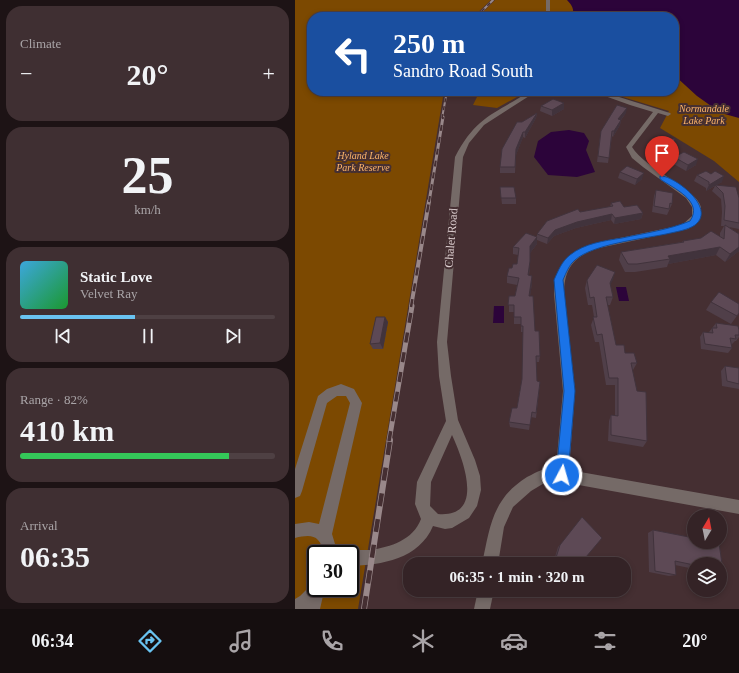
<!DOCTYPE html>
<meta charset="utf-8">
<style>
:root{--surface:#342326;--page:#3f2f32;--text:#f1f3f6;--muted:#a9a4a7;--line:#4e4043;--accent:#69c3f1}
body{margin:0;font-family:Georgia,serif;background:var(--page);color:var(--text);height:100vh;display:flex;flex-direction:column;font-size:15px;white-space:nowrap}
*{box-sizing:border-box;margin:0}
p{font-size:13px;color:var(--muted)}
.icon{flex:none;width:22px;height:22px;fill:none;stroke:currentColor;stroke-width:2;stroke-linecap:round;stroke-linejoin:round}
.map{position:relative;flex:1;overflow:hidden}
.drawer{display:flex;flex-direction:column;gap:6px;padding:6px;background:#1d1315;width:295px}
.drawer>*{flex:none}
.banner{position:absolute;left:12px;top:12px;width:372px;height:84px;border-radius:16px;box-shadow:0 2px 6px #0003,0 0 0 1px var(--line);background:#1a4fa0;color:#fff;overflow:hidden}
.needle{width:26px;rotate:10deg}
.tools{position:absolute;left:392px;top:509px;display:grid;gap:8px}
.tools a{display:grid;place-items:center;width:40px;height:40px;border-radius:50%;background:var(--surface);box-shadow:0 2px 6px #0003,0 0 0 1px var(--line);font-size:20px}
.speed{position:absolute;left:12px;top:545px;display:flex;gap:8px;font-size:20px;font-weight:700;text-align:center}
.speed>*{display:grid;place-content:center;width:52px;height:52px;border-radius:50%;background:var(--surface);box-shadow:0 2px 6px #0003,0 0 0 1px var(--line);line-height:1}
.speed .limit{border:2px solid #111;border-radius:6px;background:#fff;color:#111}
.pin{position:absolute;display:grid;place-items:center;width:34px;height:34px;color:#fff;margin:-41px -17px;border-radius:50% 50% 50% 0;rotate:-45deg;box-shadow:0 0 4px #0007}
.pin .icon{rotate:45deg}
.me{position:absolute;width:44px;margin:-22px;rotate:6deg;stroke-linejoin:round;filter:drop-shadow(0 0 3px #0008)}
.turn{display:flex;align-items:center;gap:14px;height:84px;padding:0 20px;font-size:18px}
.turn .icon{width:52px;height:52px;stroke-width:2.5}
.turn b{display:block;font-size:28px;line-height:34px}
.big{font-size:30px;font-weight:700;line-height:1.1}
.drawer .tile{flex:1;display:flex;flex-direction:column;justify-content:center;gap:6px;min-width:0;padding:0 14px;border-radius:16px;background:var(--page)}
.drawer .dial{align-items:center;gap:0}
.dial b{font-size:52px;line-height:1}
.song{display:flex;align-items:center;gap:12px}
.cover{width:48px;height:48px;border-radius:6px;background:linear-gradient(135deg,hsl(200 70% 55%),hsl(130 70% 35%))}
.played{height:4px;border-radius:2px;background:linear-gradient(90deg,var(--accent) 45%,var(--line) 45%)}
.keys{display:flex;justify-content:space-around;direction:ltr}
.heat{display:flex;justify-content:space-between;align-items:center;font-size:22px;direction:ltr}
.charge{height:6px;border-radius:3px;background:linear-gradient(90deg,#34c759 82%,var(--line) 0)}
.trip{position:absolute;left:108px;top:557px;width:228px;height:40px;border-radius:16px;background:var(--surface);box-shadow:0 2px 6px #0003,0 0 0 1px var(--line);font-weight:700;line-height:40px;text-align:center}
.dock{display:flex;height:64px;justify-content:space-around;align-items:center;background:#150e0f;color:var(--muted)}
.dock .icon{width:28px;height:28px}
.dock .on{color:var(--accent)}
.dock b{font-size:18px;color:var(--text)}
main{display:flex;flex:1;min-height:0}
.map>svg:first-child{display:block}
</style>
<main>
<section class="drawer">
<div class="tile"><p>Climate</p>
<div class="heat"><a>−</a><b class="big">20°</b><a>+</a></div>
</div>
<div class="tile dial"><b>25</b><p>km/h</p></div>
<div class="tile">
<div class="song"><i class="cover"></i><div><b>Static Love</b><p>Velvet Ray</p></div></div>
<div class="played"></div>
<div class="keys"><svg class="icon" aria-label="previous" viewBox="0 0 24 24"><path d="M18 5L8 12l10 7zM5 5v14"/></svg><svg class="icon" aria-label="pause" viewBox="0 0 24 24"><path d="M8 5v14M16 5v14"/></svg><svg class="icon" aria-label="next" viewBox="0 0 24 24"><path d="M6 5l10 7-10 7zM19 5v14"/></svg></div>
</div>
<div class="tile"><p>Range · 82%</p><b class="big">410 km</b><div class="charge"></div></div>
<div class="tile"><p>Arrival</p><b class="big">06:35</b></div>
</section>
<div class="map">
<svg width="444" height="609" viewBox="0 0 444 609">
<rect width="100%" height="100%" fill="#452f32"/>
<g fill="#7c4901" fill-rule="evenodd">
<path d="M0,0H196L178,17H17V91H149L63,609H0ZM21,554H55V588H21Z"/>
<path d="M200,0H444V182L419,161L365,128L374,111L308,91H379V17H183Z"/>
<path d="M185,91H233L202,108L178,105Z"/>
</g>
<g fill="#2c043a">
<path d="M272,0H444V118L426,113L402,96L379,75V17H277C280,10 277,5 272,0Z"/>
<path d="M274,130L289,133L294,141L291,150L300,172L282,177L253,175L239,157L243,141L256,132Z"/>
<path d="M321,287H331L334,301H324Z"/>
<path d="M199,306H209V323H198Z"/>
</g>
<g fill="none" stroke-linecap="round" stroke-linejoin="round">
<g fill="#756a67" fill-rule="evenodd">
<rect x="251" y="0" width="4" height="17"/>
<path d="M235,91H242L189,125L174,143L168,157L152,342L156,376L163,420L180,460L185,476L186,490L182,506L174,518L157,528L150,529L138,526C124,559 87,565 55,566V554H49L50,553C58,549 66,550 75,550C96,547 118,540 126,519L120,504L122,482L151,421L144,376L142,342L160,157C181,116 200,114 235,91ZM157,435C168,459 191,518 143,514L135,506L136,482Z"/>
<path d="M296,91H305L375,113L376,114L373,116L363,113L337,147C350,169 401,188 406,207C406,210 405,214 405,217L393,229L304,248C280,256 269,267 269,294L280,391L274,470L444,500V514L267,482H251L236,491L218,507L209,527L203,564H187C195,527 197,499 232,477C244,471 248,468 261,468L268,391L259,294C260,249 293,244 330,237C349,233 368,229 387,225L397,216V207L391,198L348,167L337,158L331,147L358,112L335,105Z"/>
<path d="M46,384L59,389L67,403L37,534L43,554H29C25,535 17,534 0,538V524L14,522L24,524L55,403L51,396H42L32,403L7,491L5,496L0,498V469L23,396L32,389Z"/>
<path d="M19,582H21V588H33L28,596L25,609H0V599L5,596Z"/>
<path d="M183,590H199L195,609H179Z"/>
</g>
<defs>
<g id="rail-far4">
<path d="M181,17L198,0"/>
<path d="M147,118L152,91"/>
</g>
<path id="rail-far3" d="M134,202L148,117"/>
<path id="rail-far2" d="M116,307L134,201"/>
<path id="rail-far1" d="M94,441L117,306"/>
<path id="rail" d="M69,609L95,440"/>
</defs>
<use href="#rail-far4" stroke="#99888a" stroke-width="2"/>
<use href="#rail-far3" stroke="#99888a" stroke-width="3"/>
<use href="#rail-far2" stroke="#99888a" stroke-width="4"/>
<use href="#rail-far1" stroke="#99888a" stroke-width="5"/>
<use href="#rail" stroke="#99888a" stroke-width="6"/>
<use href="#rail-far4" stroke="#452f32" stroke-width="1.5" stroke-dasharray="4" stroke-linecap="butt"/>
<use href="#rail-far3" stroke="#452f32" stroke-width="2" stroke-dasharray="6" stroke-linecap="butt"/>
<use href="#rail-far2" stroke="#452f32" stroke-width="2.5" stroke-dasharray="8" stroke-linecap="butt"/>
<use href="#rail-far1" stroke="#452f32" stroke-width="3.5" stroke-dasharray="10" stroke-linecap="butt"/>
<use href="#rail" stroke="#452f32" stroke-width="4.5" stroke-dasharray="13" stroke-linecap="butt"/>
</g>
<g fill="#503f49">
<path d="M246,106L269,109L257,116L245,111Z"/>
<path d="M242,113L241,118L230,138L228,137L221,155L220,173H205V167L227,122Z"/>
<path d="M331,113L326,120L325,125L318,137L317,136L313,163L302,162L305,137Z"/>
<path d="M363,136L380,139L373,161L363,155L357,154Z"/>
<path d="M379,157L401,165L391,171L377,163Z"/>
<path d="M325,172L347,179L340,185L323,178Z"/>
<path d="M402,175L427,182L421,185L444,198V229L434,227L444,234V251L430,262L421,255L373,264L372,267L340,272H330L324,260L326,252L387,242L388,241L425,237V233L429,226H426L427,212L426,199L417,191L420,186L411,191V188L399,181Z"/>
<path d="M205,187L221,198V204H207Z"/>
<path d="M361,190L377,204L372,215L357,212L359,196Z"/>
<path d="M316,203L348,213L346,219L319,224L316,220L281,228L259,236L252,244L242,240V244L235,253V268L234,275L237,276V283L235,296L240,331L245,356L244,362H241L242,381L245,382L241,418L236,417L234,430L215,427L214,422L222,408L227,379L228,332H226V324H219V312H214V296H220L222,285L212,283V276L222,264L223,255L218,254V247L242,236V234L285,212L315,207Z"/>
<path d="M320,272L315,285L318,297L315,305H312L321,345L342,363L338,370H337L352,441L348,447L313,441L314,421L316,415H320V385H311L304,342H300L296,325L299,317L297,305H293L290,288L292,280Z"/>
<path d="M416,302L444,313L436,324L411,310Z"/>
<path d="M90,317L93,322L88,349H78L75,344Z"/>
<path d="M421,323L444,330V337L441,341H440L437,344H436L437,348L433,353L406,349L405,337L408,332H414Z"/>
<path d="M430,366L444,368V389L427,386L426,371Z"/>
<path d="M358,530L399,538V542H418L424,543L428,571L425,572V564H399V569L380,565L381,575L374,576L354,572L353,533Z"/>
<path d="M265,545L291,557L296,564H258L263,547Z"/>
</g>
<g fill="#41333c">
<path d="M269,103V109L257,116V110Z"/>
<path d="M332,108L331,113L322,125L323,119Z"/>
<path d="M242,113L241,118L230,138V132Z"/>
<path d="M326,120L325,125L318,137L319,131Z"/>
<path d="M228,132V137L221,155L220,173L221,149Z"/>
<path d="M403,159L401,165L391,171L393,165Z"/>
<path d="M349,173L347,179L340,185L342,179Z"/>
<path d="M429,176L427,182L411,191L414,185Z"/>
<path d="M348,213L346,219L319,224L320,218Z"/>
<path d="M317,214L316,220L281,228L259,236L252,244L253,238L260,230L282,222Z"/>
<path d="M242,237V244L235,253V246Z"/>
<path d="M425,247L421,255L373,264L375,259L373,256Z"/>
<path d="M444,247V251L430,262L435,254Z"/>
<path d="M235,261V268L232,282Z"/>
<path d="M320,272L318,280L312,291L315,283Z"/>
<path d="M237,276V283L234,303V296Z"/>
<path d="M90,317L93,322L88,349L85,343Z"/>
</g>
<g fill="#5d4955" stroke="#41333c">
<path d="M258,99L269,103L257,110L246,106Z"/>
<path d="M322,105L332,108L323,119L326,120L319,131H317L314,158L303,156L306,131Z"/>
<path d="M242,113L230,132H228L221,149L220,167H205L207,149L222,122H227Z"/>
<path d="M363,136L380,139L375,155L365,150L359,148Z"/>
<path d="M389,152L403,159L393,165L379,157Z"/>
<path d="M332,166L349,173L342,179L325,172Z"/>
<path d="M411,171L416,174L420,171L429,176L414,185V182L402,175Z"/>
<path d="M420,185L441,187L444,198V223L429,220L430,206L428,193Z"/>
<path d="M205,187H219L221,198H206Z"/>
<path d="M361,190L378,193L377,204L375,203L374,209L359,206Z"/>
<path d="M325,201L329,207L342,205L348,213L320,218L317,214L282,222L260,230L253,238L242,234L252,221L283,209L285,212L318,206L316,203Z"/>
<path d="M430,225L444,234V247L435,254L425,247L373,256L375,259L342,264H333L326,252L389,242L388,241L406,238L416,231L429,239Z"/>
<path d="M231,233L242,237L235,246V261L233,275L237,276L234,296H238L240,331H244L245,356H241L242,381L245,382L241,413L237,412L235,425L214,422L217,408H222L227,379L228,326H226V317H219V305H213L214,296H220L224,278L212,276L214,268H217L218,264H222L224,248L218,247Z"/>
<path d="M302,265L320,272L315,283L318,297H311L321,345H329L330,353H339L342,363H336L342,391L351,392L352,441L316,435V415L323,416V378H314L307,334L302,335L298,317H302L299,297L295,298L292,280Z"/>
<path d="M424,292L444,304V313L442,316L416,302Z"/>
<path d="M81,317H90L85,343L75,344Z"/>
<path d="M421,323L443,326L444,330V335H440L441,339L435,338L437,348L410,344L408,332L418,333L417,328H422Z"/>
<path d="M430,366L444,368V384L432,381Z"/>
<path d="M287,517L307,538L291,557L296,559V564H259L265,545Z"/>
<path d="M358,530L399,538V542H418L424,543L428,571H425V564H399V565L380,561L381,575L360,571Z"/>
</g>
<path fill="#1a73e8" stroke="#114b97" d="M365,176C376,174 423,207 400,225C393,230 380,232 371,234C347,239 298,244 280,260C274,265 271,273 268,280L280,391L273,475L271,479L267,481L263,479L261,475L269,391L259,280C263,271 267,261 275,255C290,243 309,241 327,238C350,233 373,230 395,221C409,201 378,188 365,179Z"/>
<g text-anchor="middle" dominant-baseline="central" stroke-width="4" stroke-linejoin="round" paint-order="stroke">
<g font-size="10" font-style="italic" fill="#fcb46a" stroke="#452f32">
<text x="409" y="108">Normandale<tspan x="409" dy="12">Lake Park</tspan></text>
<text x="68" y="155">Hyland Lake<tspan x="68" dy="12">Park Reserve</tspan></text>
</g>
<g font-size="12" fill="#dccecf" stroke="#452f32">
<text transform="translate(156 238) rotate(-85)">Chalet Road</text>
</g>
</g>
</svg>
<div class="tools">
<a><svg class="needle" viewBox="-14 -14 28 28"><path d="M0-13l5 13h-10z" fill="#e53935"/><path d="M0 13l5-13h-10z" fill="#a9a4a7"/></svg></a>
<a><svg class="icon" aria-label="layers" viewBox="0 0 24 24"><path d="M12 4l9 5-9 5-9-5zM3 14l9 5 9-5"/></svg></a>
</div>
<div class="speed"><div class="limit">30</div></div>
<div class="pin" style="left:367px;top:177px;background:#d93025"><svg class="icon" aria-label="arrive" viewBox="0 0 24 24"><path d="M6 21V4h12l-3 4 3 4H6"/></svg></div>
<svg class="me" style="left:267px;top:475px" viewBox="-20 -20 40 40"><circle r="17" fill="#1a73e8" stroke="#fff" stroke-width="3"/><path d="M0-11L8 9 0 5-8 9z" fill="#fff"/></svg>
<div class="trip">06:35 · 1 min · 320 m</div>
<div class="banner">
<div class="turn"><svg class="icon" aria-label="left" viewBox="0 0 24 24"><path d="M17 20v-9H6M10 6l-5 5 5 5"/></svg><div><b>250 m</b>Sandro Road South</div></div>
</div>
</div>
</main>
<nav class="dock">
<b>06:34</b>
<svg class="icon on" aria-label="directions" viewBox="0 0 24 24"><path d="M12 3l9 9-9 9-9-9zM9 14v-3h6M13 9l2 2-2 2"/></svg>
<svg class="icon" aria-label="music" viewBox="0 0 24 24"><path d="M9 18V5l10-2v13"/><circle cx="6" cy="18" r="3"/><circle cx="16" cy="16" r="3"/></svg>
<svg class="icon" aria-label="phone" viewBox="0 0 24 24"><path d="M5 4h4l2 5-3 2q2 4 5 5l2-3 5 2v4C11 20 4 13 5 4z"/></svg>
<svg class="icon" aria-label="climate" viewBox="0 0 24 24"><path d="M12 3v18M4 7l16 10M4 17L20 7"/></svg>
<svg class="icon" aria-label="car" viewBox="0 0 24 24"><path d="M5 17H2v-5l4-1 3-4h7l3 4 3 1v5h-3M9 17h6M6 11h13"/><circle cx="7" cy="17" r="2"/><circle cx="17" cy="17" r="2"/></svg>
<svg class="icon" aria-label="filters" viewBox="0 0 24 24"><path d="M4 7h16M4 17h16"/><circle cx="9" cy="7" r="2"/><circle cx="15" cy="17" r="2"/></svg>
<b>20°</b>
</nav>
